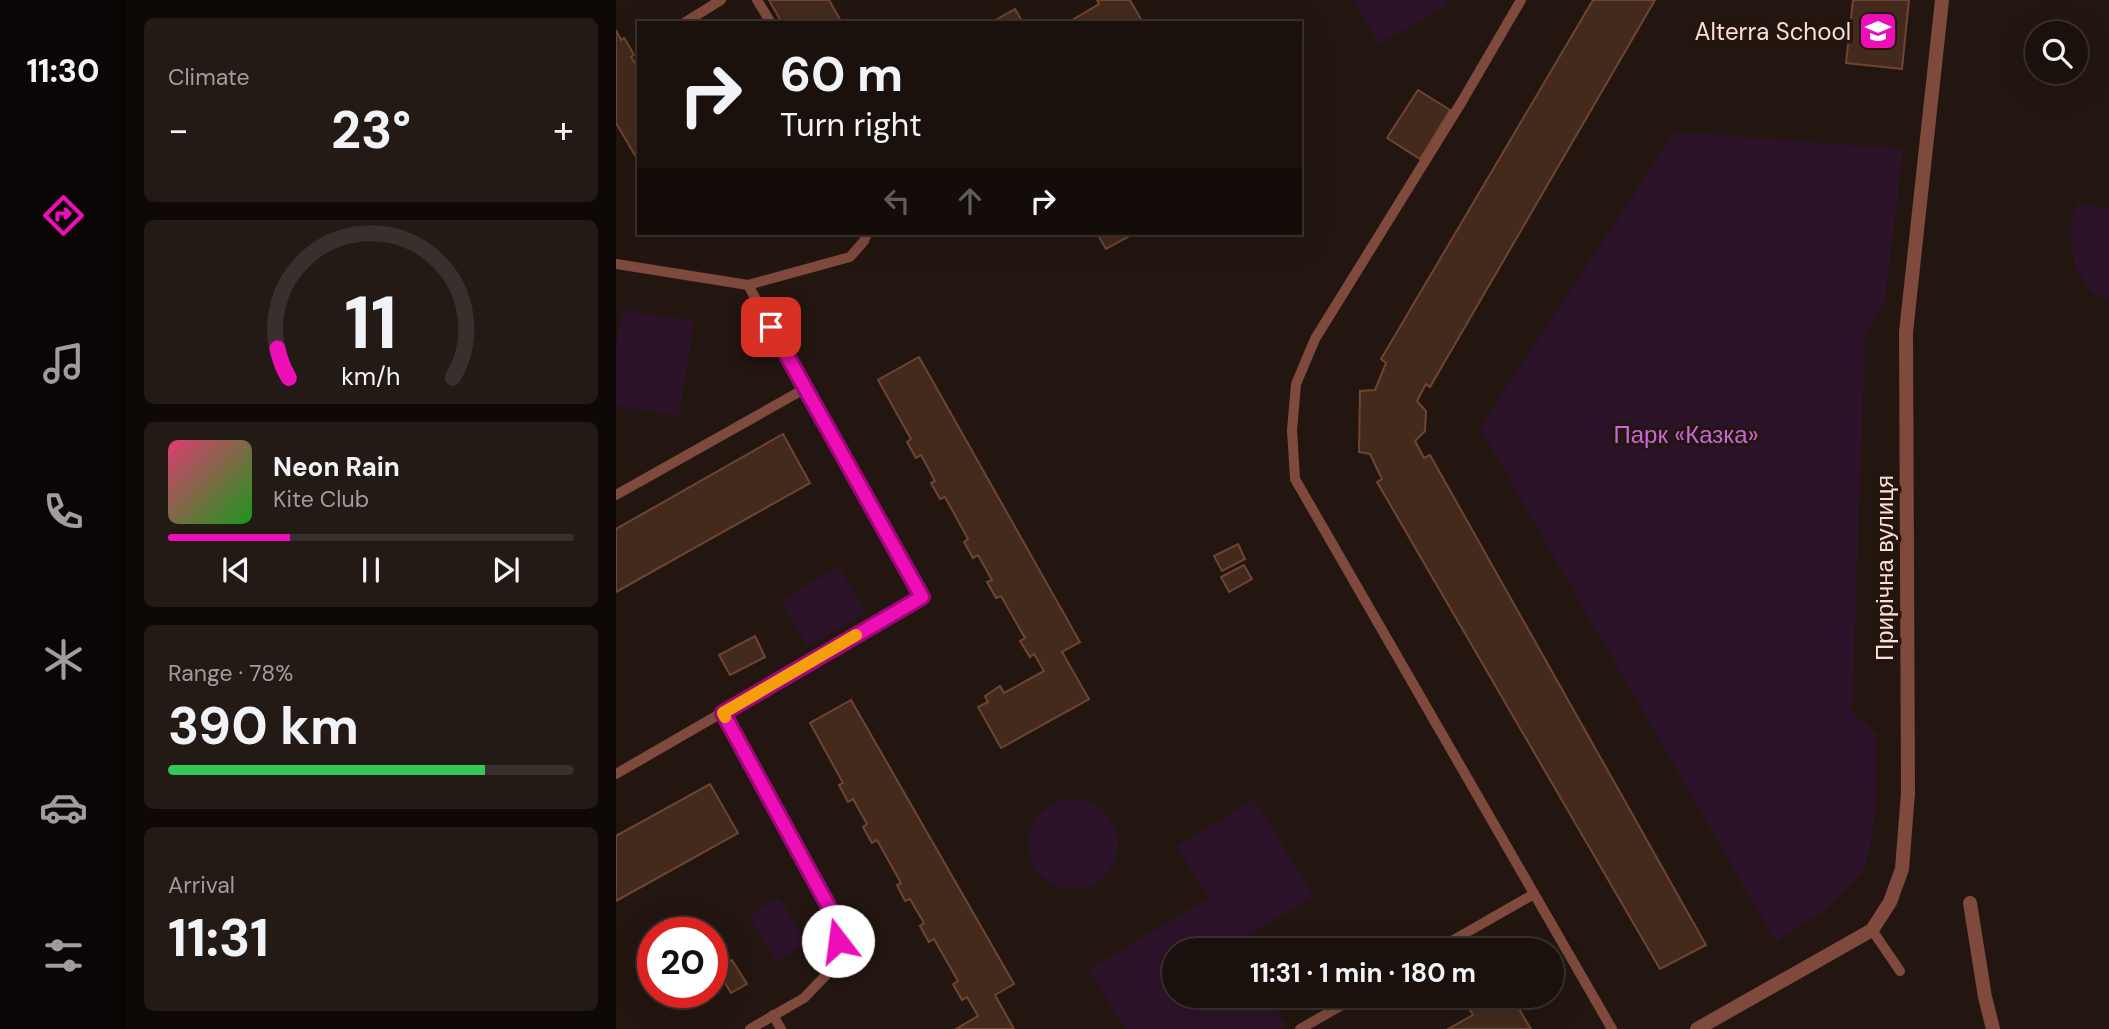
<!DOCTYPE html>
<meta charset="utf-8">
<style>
:root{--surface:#1a100c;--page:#231915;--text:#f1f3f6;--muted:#9f9d9d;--line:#38302d;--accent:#ee0eb7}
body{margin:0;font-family:"DM Sans",sans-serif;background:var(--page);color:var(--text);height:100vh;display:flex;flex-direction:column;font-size:26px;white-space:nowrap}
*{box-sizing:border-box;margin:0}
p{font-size:23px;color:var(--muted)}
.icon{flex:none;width:38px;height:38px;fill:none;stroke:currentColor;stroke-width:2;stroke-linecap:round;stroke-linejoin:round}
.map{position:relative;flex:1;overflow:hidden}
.details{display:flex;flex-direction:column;gap:18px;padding:18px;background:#0e0907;width:490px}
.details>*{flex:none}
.top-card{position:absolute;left:21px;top:21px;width:665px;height:214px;border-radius:0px;box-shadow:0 7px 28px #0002,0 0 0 2px var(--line);background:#1a100c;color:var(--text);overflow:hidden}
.tools{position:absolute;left:1409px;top:21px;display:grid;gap:14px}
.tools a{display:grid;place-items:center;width:63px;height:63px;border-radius:50%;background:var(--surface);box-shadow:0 7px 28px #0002,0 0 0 2px var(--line);font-size:35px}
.speed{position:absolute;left:21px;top:917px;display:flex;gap:14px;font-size:35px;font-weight:700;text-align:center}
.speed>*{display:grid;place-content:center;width:91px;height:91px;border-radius:50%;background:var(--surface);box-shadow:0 7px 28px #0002,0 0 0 2px var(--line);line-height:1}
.speed .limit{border:10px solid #d22;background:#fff;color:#111}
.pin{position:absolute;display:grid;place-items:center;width:60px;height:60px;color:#fff;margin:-30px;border-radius:14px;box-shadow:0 4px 10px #0006}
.me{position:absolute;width:77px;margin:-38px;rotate:345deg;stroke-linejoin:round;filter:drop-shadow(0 0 5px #0008)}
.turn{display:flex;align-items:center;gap:24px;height:147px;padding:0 28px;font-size:32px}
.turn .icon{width:91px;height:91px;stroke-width:2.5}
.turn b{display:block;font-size:49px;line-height:60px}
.lanes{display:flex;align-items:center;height:66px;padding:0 28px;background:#0003;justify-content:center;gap:35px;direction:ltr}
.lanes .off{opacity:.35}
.big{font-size:52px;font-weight:700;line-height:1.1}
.details .widget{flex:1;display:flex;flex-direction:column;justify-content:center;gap:10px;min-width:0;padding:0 24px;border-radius:10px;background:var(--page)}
.details .dial{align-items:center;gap:0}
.dial svg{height:182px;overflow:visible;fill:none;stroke:var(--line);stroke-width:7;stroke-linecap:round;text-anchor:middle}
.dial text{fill:var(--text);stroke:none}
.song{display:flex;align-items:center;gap:21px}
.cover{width:84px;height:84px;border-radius:10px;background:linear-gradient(135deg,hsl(340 70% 55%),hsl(120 70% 35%))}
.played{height:7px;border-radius:4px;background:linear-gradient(90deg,var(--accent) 30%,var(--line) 30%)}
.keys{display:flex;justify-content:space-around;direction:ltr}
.heat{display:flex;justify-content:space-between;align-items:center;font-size:38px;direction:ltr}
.charge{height:10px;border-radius:5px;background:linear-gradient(90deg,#34c759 78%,var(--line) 0)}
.trip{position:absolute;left:546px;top:938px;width:402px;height:70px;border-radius:35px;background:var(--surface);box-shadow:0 7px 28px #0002,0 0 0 2px var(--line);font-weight:700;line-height:70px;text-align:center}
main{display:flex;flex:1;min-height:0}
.menu{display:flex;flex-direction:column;width:126px;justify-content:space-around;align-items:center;background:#0a0605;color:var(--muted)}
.menu .icon{width:49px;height:49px}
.menu .selected{color:var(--accent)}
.menu b{font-size:32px;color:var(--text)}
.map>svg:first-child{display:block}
</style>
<main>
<nav class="menu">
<b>11:30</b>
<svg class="icon selected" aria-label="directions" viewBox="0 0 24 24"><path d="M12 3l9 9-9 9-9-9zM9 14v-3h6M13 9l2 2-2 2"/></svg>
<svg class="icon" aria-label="music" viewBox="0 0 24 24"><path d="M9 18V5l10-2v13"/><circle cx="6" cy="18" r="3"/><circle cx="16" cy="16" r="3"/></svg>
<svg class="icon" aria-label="phone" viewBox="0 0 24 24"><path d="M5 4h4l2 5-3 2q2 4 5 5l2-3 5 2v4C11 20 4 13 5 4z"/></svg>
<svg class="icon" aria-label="climate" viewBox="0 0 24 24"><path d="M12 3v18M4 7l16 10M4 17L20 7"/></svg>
<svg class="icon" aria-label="car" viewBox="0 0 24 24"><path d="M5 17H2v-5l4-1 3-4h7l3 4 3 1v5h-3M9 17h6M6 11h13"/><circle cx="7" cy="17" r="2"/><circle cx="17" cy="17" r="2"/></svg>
<svg class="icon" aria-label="filters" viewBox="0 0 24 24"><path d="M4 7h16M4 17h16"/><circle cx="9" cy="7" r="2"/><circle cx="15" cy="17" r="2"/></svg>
</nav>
<section class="details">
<div class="widget"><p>Climate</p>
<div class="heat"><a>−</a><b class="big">23°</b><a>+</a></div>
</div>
<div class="widget dial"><svg viewBox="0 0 100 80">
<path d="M14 69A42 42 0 1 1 86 69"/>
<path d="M14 69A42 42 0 0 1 9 56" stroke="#ee0eb7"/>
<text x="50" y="56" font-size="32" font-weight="700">11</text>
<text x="50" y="72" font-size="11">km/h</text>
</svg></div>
<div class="widget">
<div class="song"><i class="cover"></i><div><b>Neon Rain</b><p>Kite Club</p></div></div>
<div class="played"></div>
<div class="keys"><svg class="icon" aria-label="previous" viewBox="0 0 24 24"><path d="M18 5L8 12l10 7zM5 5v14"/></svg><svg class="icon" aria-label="pause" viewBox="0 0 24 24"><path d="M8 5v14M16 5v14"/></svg><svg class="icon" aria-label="next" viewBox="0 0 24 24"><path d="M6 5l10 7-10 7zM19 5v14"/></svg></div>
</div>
<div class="widget"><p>Range · 78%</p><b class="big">390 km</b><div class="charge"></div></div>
<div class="widget"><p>Arrival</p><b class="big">11:31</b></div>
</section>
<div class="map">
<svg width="1493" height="1029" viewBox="0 0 1493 1029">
<rect width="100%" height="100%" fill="#231610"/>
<g fill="#2d132a">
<path d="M738,0H828L831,5L763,44Z"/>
<path d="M1059,132L1287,149L1269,300L1249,337L1236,712L1260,733V807L1254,848L1247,871L1204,914L1160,942L864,428Z"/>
<path d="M1461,204L1486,208L1493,207V301C1466,292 1454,259 1455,232C1455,223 1459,213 1461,204Z"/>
<path d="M6,310L78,321L63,416L0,406V347Z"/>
<path d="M223,567L250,613L191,647L165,600Z"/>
<circle cx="457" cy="844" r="45"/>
<path d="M638,799L697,896L621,942L625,950H558V996H653L670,1025L664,1029H509L473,970L593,898L561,846Z"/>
<path d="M163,897L191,944L160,962L133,915Z"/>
</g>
<g fill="#432a1d" stroke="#6d4530" stroke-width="2">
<path d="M153,0H213L226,23H166Z"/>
<path d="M481,0H514L527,23H451L483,4Z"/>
<path d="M977,0H1039L814,387L810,384L801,401L810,411L809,431L799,441L808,458L814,455L1090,945L1044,969L761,482L766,479L754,454L743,452L744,391L759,390L770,363L765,359Z"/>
<path d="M1237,0H1293L1286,69L1230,63Z"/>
<path d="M399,9L407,23H374Z"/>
<path d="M0,30L5,40L8,38L13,46L18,55L15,57L23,69V162L0,123Z"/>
<path d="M802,90L834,110L804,159L771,138Z"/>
<path d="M481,233H519L490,249Z"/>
<path d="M303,357L464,642L446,652L473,699L385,748L362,707L372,702L369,696L384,686L388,693L428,671L418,654L414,657L404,641L409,638L385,596L380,598L371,582L376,580L362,555L357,558L348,542L352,539L329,497L324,499L315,483L319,481L305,455L300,458L291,442L295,439L262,380Z"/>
<path d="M167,434L194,483L0,592V529Z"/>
<path d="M622,544L629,559L606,571L598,556Z"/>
<path d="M628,565L636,579L613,592L605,577Z"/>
<path d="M139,636L149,657L114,675L103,655Z"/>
<path d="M235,700L398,984L379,995L398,1029H340L362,1016L351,997L346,1000L337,984L342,981L318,939L313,942L304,926L308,923L294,899L289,901L281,885L285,883L261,840L256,843L247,827L251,824L237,799L232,802L223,785L227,783L194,723Z"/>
<path d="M94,784L122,833L0,901V836Z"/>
<path d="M116,960L131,984L115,993L100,968Z"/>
<path d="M879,996L882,1000L890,996H895L915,1029H832L857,1015L854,1010Z"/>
</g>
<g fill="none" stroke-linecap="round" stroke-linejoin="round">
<g stroke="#7f4a3d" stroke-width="10">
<path d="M141,0L155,23"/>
<path d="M905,0L845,103L699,339L680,384L676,430L679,479L996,1029"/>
<path d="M68,23L105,0"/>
<path d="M0,264L132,285L234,257L248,241L251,233"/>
<path d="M0,495L190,388"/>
<path d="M107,713L214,909L222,941L211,974L188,998L134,1029"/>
<path d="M0,774L306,597L132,285"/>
<path d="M1256,930L1284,971"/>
<path d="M820,950L918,894"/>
<path d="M157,1015L165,1029"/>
<path d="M684,1029L742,996"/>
</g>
<path stroke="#7f4a3d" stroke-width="14" d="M1354,903L1369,997L1377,1029"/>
<path stroke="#7f4a3d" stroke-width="14" d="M1081,1029L1256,930L1274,902L1286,869L1292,793L1290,332L1326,0"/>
</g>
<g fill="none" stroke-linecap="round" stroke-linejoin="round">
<defs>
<path id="route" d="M155,327L306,597L107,713L214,909L222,941"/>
</defs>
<use href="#route" stroke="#9b0977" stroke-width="18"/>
<use href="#route" stroke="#ee0eb7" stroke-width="12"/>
<path stroke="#f59e0b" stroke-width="12" d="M109,717L107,713L240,635"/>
</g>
<defs>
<symbol id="school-square" viewBox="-11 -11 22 22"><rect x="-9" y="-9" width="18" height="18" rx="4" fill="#ee0eb7" stroke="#231610"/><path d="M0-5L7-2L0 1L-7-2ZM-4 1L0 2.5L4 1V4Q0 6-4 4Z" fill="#fff"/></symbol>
</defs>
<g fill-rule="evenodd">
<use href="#school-square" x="1240" y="9" width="44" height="44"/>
</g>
<g text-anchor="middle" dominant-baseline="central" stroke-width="7" stroke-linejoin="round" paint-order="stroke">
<g font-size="24" fill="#fcdfd4" stroke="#231610" text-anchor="end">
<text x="1235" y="31">Alterra School</text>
</g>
<g font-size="24" fill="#cc64d8" stroke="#231610">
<text x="1070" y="434">Парк «Казка»</text>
</g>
<g font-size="24" fill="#fcdfd4" stroke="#231610">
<text transform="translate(1268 568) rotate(-90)">Прирічна вулиця</text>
</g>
</g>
</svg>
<div class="tools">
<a><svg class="icon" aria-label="search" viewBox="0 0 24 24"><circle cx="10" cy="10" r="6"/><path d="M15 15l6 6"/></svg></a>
</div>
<div class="speed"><div class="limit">20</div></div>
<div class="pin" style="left:155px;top:327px;background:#d93025"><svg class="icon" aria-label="arrive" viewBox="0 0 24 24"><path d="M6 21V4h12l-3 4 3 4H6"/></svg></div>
<svg class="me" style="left:222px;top:941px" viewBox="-20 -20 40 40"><circle r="19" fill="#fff"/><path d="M0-13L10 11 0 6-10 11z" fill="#ee0eb7"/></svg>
<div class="trip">11:31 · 1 min · 180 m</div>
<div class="top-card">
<div class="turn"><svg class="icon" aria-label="right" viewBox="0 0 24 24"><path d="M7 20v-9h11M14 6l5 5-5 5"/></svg><div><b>60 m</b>Turn right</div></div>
<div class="lanes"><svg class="icon off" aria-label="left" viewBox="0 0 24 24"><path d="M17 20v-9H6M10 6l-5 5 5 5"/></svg><svg class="icon off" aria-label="ahead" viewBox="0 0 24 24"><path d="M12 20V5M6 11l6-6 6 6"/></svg><svg class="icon" aria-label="right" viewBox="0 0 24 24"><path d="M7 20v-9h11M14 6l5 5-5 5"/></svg></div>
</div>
</div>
</main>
